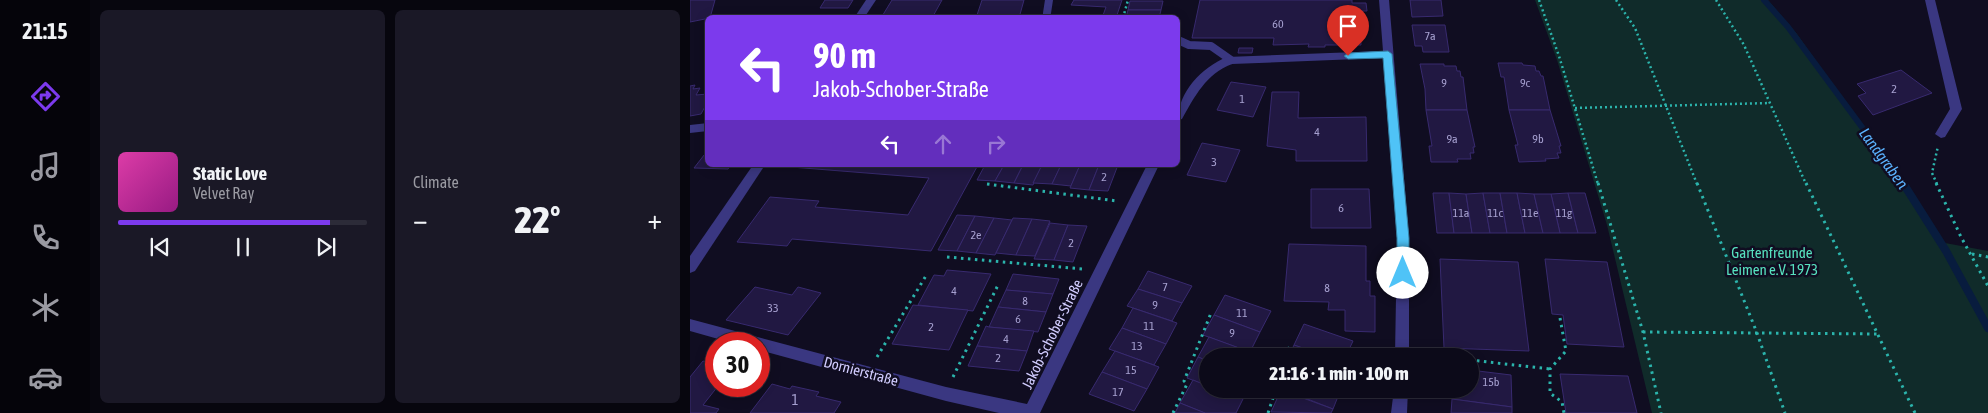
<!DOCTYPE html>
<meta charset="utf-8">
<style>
:root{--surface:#0c0a19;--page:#1a1826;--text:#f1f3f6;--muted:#9a9aa2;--line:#2c2b38;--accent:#7c3aed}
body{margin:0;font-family:"Asap Condensed",sans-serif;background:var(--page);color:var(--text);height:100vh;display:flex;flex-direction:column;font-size:19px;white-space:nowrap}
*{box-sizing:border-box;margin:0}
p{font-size:16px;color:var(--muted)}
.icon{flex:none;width:28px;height:28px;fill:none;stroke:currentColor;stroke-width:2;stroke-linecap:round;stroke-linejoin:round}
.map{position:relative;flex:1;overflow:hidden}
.panel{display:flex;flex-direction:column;gap:10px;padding:10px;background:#07060e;width:600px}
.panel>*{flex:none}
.top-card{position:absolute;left:15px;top:15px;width:475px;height:152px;border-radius:8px;box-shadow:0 2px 12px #0003,0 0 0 1px var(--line);background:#7c3aed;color:#fff;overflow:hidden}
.speed{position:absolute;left:15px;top:332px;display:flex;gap:10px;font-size:25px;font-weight:700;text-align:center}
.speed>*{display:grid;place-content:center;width:65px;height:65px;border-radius:50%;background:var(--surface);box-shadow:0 2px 12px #0003,0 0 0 1px var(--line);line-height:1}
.speed .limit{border:8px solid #d22;background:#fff;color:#111}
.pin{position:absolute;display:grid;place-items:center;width:42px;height:42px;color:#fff;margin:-51px -21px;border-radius:50% 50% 50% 0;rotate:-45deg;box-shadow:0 0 5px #0007}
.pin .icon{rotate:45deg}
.me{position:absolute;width:55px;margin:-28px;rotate:0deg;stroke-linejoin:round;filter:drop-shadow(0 0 4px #0008)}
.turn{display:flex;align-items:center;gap:18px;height:105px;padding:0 25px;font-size:22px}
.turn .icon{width:65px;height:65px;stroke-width:2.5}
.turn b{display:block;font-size:35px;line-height:42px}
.lanes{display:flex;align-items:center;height:48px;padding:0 25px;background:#0003;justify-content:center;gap:25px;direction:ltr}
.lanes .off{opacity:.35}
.big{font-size:38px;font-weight:800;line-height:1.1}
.panel .card{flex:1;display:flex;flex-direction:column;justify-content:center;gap:8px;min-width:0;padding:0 18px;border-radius:8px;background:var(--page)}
.song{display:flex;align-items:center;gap:15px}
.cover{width:60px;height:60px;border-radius:8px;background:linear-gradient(135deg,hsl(320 70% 55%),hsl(310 70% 35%))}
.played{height:5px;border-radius:2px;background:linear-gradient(90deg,var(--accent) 85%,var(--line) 85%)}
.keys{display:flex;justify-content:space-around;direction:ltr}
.heat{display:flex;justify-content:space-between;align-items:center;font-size:28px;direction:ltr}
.panel .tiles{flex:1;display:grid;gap:10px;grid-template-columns:repeat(2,1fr)}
.trip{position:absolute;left:509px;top:348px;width:280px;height:50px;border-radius:25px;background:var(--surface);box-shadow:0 2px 12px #0003,0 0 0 1px var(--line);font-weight:800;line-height:50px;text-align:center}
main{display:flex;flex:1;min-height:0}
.menu{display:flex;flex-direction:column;width:90px;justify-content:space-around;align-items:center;background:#05040a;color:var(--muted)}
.menu .icon{width:35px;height:35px}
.menu .active{color:var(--accent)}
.menu b{font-size:22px;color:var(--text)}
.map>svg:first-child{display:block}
</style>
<main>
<nav class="menu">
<b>21:15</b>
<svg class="icon active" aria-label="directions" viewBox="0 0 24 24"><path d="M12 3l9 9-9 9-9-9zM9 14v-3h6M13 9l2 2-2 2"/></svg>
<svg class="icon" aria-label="music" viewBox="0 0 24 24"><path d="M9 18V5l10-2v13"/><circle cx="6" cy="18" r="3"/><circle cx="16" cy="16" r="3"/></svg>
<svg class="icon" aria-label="phone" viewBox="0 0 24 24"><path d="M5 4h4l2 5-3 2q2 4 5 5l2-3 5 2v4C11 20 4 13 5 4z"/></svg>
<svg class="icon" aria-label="climate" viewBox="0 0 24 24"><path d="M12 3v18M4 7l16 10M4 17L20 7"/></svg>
<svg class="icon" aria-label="car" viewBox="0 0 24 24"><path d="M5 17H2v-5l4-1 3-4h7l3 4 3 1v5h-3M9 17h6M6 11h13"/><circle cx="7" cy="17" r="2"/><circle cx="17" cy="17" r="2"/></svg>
</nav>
<section class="panel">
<div class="tiles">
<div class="card">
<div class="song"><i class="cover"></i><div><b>Static Love</b><p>Velvet Ray</p></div></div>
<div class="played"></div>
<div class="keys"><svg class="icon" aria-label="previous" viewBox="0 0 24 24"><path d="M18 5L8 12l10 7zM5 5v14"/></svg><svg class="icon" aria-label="pause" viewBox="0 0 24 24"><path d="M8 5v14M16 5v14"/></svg><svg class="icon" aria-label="next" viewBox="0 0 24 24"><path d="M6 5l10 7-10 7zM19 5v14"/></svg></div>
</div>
<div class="card"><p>Climate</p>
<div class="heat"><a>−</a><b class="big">22°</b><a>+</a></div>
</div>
</div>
</section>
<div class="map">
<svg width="1298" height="413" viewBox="0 0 1298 413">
<rect width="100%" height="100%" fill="#100d21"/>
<path fill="#102b2a" d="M845,0H1078L1107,34L1255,243L1298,251V413H962L917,225L867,60Z"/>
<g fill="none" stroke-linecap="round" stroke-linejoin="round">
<path stroke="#081c3e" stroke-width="6" d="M1074,0L1098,27L1214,184"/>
<path stroke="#081c3e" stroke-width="8" d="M1213,183L1256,251L1298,328"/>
</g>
<g fill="#211842" stroke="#382a6f">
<path d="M0,0H25L20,18L0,22Z"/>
<path d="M135,0H163L158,8H130Z"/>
<path d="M202,0H252L242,18H191Z"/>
<path d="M292,0H334L329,18H286Z"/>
<path d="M384,0H432L426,18H412L416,7L381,5Z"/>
<path d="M510,0H662V3H676L677,11H670L671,45H635V47H618L619,44L583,45L584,38H502Z"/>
<path d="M720,0H751L753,16L722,17Z"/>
<path d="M440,1H473L471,10H438Z"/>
<path d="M438,10H471L469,18H436Z"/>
<path d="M722,25H755L759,52H733L732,46H725Z"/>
<path d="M549,48H563L562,53H548Z"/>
<path d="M808,63H832L833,65L845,66L846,71H849L851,76H853L860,110H819L814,77H811Z"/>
<path d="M730,64H754V66H766L767,71H770L771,77H773L777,110H736L735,89Z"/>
<path d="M1211,70L1242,93L1183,115L1168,96L1176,93L1167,84Z"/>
<path d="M541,82L576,87L563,117L527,110Z"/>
<path d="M5,85L3,89L10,88L6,95L18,94V101L11,114L0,116V86Z"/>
<path d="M582,92H609L608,118L676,117L677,161H606V150L577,146Z"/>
<path d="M736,110H777L785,147H783L784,153H780L781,159H767L768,162H741L739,146H742Z"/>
<path d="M819,110H860L871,146H869L871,153H867L869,158L855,159L856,161L829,162L825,145H828Z"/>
<path d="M512,143L550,150L536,182L497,175Z"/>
<path d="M18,150V165H41L38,169L4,168Z"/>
<path d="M102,165H288L241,251L102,239L97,246L47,242L80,197L129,201L125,207L218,215L239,178L101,167Z"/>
<path d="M295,165H314L305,181L287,180Z"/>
<path d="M314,165H333L324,183L305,181Z"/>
<path d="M333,165H352L343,185L324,183Z"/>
<path d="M352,165H371L362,184L343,183Z"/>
<path d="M371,165H390L381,186L362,184Z"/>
<path d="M390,165H409L399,190L380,188Z"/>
<path d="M409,165H428L418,191L399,190Z"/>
<path d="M621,189H679L681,228H621Z"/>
<path d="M743,193H759L764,233H747Z"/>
<path d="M759,193L776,194L782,233H764Z"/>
<path d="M793,193L800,233H782L776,194Z"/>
<path d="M793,193H810L817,233H800Z"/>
<path d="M810,193H827L835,233H817Z"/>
<path d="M827,193L844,194L853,233H835Z"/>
<path d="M878,193L888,233H870L861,194Z"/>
<path d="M878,193H895L906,233H888Z"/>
<path d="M844,194H861L870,233H853Z"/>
<path d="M267,215L285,216L267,251L248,250Z"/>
<path d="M285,216L304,218L286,253L267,251Z"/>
<path d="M304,218L322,220L305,255L286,253Z"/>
<path d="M323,218L342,219L326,255L306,253Z"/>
<path d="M342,219L360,221L345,256L326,255Z"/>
<path d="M360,223L378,225L364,260L344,259Z"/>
<path d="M378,225L397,226L383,262L364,260Z"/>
<path d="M599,244L676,246V281H680V296H685V332L655,331V310H638L639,302L594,301Z"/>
<path d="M750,259L828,262L839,351L754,348Z"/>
<path d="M855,259L917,262L934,347L877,344L873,315L862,314Z"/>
<path d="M257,270L301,274L283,311L228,305L244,275L254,276Z"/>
<path d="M458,271L502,286L492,303L448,289Z"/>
<path d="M323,274L369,279L363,294L316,290Z"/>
<path d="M65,287L102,295L108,287L131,293L98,335L36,320Z"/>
<path d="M448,289L492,303L482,321L437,306Z"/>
<path d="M316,290L363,294L356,312L308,307Z"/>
<path d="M535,295L581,311L570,332L524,315Z"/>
<path d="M223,305L278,310L259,350L202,344Z"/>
<path d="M308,307L356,312L348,332L299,327Z"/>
<path d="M443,308L487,323L476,344L432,328Z"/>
<path d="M524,315L570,332L560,352L513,335Z"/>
<path d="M614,324L663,341L656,356H635L604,345Z"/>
<path d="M296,326L299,327L344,331L337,351L287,346Z"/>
<path d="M432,328L476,344L464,365L419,349Z"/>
<path d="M519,337L560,352L566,354L565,356H518V361L508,357Z"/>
<path d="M604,345L635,356H599Z"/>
<path d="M287,346L337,351L329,371L278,366Z"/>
<path d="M425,351L469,367L457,389L412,372Z"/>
<path d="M508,357L518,361V386L497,378Z"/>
<path d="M13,361L26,365V386H28L13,405L29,409L26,413H0V377Z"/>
<path d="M780,370L821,375L822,407L762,399V389H780Z"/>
<path d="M412,372L457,389L444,411L399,394Z"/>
<path d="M870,374L938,376L947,413H876Z"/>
<path d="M503,380L518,386V389H525L553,399L546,413H515L490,403Z"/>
<path d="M82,384L100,389L102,386L129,392L126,396L151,402L144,413H60Z"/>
<path d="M525,389H549L546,397Z"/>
<path d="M592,389H651L643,409Z"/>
<path d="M591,390L643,409L641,413L581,412Z"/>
<path d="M762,399L822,407V413H761Z"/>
<path d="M490,403L515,413H485Z"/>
</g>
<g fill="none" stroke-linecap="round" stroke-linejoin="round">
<g stroke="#2bb4ac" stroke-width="2.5" stroke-dasharray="2 3" stroke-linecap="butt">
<path d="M849,0L869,56L908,184"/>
<path d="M926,0L945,28L1007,184"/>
<path d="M1026,0L1054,45L1116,184"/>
<path d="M433,18L438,0"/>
<path d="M885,108L1080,103"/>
<path d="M1247,184L1242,173L1248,146"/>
</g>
<g stroke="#2bb4ac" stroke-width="3" stroke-dasharray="2.5 4.5" stroke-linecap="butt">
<path d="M908,183L953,332L971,413"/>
<path d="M1007,183L1067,333L1095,413"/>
<path d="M1116,183L1225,413"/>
<path d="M1246,183L1271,237L1298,286"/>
<path d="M297,184L427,201"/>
<path d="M1282,254L1298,257"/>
<path d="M257,257L393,269"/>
<path d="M870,318L876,351L860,369V393L872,402L874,413"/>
<path d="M953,332L1188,334"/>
<path d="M731,354L752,356"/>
<path d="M596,356L601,343"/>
<path d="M187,357L237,274"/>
<path d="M780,360L860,369"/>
<path d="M263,377L308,285"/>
<path d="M483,413L497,384L494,381L521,313"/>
<path d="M578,413L586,389"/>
</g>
<g stroke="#3a3781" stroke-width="8">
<path d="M357,13L359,0"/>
<path d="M488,40L499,45L521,46L541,60"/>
</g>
<g fill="#3a3781" fill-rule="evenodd">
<path d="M176,0H186L174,18H164Z"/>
<path d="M689,0H699L719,238V356H705L707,238L693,58L542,64C516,74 505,96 492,119L488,120C488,92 512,67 537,57L693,51Z"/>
<path d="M1235,0H1245L1272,109L1255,137L1251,138L1245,134L1260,109Z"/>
<path d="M18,123V131L0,133V125Z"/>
<path d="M63,165H75L5,271L0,273V256Z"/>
<path d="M457,165H469L350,413H309L256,401L69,350V344H46L0,331V319L256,387L337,404Z"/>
<path d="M704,389H718L717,413H701Z"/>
</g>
</g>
<path fill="#4fc3f7" stroke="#337fa1" d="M698,51L702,54L719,238V273L717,277L713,278L709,277L707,273V238L693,58L658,59L654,56L658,53Z"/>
<g text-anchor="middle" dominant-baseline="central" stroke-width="5" stroke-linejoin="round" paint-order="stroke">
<g font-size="12" fill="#a6a0d0">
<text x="588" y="24">60</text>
<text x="740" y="36">7a</text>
<text x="754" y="83">9</text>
<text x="835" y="83">9c</text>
<text x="1204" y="89">2</text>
<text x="552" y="99">1</text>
<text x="627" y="132">4</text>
<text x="762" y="139">9a</text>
<text x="848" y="139">9b</text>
<text x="524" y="162">3</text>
<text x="414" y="177">2</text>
<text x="651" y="208">6</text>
<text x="771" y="213">11a</text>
<text x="805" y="213">11c</text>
<text x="840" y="213">11e</text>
<text x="874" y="213">11g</text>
<text x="286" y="235">2e</text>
<text x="381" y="243">2</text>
<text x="475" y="287">7</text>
<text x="637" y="288">8</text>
<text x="264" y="291">4</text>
<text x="335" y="301">8</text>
<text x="465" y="305">9</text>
<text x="83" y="308">33</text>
<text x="552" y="313">11</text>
<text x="328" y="319">6</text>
<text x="459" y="326">11</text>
<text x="241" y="327">2</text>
<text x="542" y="333">9</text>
<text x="316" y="339">4</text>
<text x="447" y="346">13</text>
<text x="308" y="358">2</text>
<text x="441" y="370">15</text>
<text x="801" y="382">15b</text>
<text x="428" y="392">17</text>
</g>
<g font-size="15" fill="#57e1bf" stroke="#100d21">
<text x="1082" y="252">Gartenfreunde<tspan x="1082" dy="17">Leimen e.V. 1973</tspan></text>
</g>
<g font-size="15" fill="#d2cdff" stroke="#100d21">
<text transform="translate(362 334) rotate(-64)">Jakob-Schober-Straße</text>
<text transform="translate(171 371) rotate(15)">Dornierstraße</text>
</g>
<g font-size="15" fill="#a6a0d0">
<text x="105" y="399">1</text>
</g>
<g font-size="16" font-style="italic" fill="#5bb3ff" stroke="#100d21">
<text transform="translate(1194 158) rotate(54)">Landgraben</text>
</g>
</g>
</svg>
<div class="speed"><div class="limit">30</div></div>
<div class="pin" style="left:658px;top:56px;background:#d93025"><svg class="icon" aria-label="arrive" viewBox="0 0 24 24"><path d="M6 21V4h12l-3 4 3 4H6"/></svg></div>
<svg class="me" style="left:713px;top:273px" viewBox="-20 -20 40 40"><circle r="19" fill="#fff"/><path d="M0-13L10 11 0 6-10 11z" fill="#4fc3f7"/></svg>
<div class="trip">21:16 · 1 min · 100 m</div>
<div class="top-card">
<div class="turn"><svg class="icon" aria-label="left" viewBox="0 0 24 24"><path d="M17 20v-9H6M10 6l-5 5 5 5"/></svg><div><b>90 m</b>Jakob-Schober-Straße</div></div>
<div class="lanes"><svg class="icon" aria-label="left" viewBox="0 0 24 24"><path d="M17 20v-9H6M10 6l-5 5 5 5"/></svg><svg class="icon off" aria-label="ahead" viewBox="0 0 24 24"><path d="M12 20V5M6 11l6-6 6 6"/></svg><svg class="icon off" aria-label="right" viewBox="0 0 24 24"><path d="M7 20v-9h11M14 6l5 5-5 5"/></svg></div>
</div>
</div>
</main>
